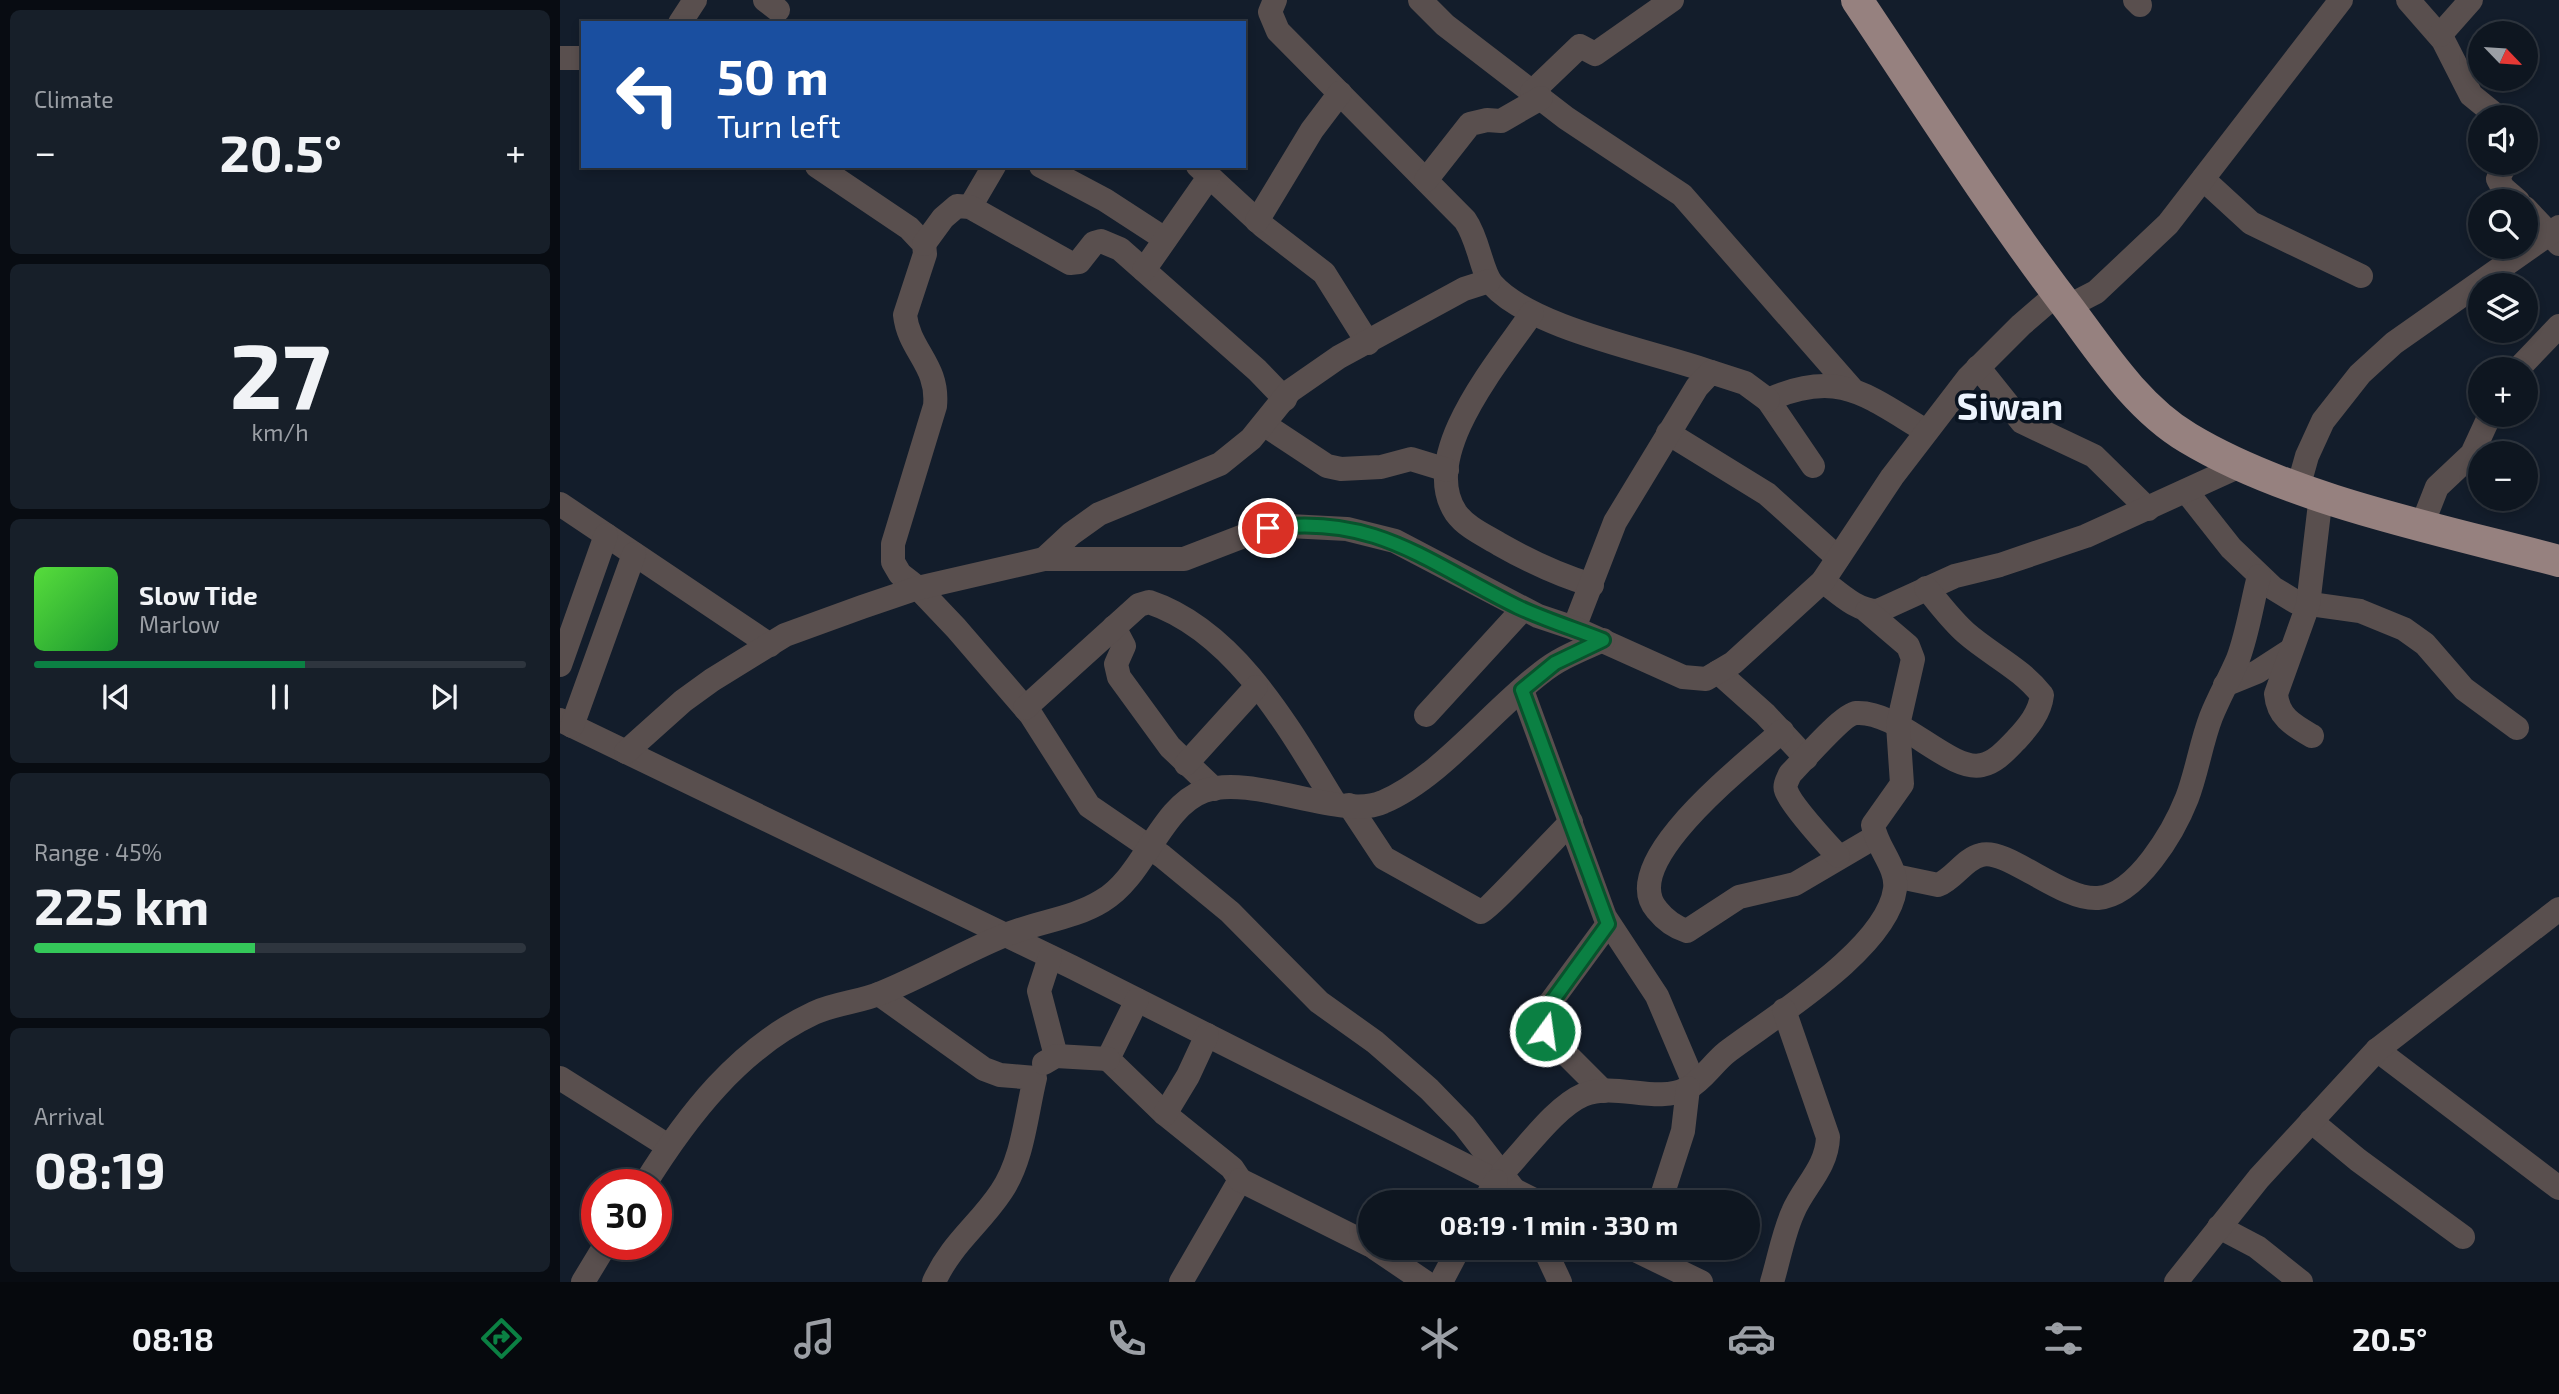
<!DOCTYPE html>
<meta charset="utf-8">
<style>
:root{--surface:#0e1620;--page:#171f29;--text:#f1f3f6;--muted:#9b9fa5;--line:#2e353e;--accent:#0b8043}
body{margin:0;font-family:"Exo 2",sans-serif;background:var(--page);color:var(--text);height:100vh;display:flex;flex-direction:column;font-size:26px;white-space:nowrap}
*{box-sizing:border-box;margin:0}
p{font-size:23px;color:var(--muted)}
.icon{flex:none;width:38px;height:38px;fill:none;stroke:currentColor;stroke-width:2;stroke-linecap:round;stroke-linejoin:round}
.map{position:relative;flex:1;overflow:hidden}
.drawer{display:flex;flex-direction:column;gap:10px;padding:10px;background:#080c12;width:560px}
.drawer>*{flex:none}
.hud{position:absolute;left:21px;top:21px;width:665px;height:147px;border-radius:0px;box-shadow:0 4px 10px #0003,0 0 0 2px var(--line);background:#1a4fa0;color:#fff;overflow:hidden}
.needle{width:46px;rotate:115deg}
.controls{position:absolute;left:1908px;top:21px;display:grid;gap:14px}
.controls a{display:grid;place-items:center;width:70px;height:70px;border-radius:50%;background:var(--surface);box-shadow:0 4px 10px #0003,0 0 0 2px var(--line);font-size:35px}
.speed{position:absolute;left:21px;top:1169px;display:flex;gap:14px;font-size:35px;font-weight:700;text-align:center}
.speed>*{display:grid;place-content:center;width:91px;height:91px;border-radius:50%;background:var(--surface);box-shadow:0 4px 10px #0003,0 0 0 2px var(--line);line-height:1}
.speed .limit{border:10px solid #d22;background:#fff;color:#111}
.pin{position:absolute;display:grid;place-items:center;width:60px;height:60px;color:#fff;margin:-30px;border:4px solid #fff;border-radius:50%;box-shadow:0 2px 7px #0007}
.me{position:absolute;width:77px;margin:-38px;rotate:14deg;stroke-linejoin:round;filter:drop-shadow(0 0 5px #0008)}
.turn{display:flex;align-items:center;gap:24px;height:147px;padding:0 21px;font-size:32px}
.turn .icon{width:91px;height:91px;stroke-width:2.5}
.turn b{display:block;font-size:49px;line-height:60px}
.big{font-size:52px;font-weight:700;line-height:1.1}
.drawer .tile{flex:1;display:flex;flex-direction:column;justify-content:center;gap:10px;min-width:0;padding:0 24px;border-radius:10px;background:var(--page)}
.drawer .dial{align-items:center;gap:0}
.dial b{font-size:91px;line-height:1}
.song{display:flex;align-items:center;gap:21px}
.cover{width:84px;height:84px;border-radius:10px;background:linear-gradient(135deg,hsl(110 70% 55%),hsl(130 70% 35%))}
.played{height:7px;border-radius:4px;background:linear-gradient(90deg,var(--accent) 55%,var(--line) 55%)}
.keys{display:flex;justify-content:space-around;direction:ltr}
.heat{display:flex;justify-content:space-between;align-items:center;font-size:38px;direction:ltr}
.charge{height:10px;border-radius:5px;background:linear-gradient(90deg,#34c759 45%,var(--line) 0)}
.trip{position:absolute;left:798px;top:1190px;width:402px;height:70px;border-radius:35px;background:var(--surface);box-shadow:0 4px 10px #0003,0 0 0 2px var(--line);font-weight:700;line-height:70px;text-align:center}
.tabs{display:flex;height:112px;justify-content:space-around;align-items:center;background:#06090d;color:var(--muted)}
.tabs .icon{width:49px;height:49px}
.tabs .selected{color:var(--accent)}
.tabs b{font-size:32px;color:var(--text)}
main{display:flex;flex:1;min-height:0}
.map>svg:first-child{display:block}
</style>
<main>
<section class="drawer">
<div class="tile"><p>Climate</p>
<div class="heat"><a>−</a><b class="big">20.5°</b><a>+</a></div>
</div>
<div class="tile dial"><b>27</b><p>km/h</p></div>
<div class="tile">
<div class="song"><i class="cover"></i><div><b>Slow Tide</b><p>Marlow</p></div></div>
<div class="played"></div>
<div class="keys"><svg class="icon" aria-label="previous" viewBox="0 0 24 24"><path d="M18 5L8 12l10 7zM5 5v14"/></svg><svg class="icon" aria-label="pause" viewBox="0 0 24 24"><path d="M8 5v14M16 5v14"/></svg><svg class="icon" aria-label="next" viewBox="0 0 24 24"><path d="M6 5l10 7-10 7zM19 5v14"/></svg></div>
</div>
<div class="tile"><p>Range · 45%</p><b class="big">225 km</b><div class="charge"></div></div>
<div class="tile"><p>Arrival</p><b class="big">08:19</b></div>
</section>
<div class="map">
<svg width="1999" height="1282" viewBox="0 0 1999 1282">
<rect width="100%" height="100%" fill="#131d2b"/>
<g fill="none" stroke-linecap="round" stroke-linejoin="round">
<g stroke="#594f4e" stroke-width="24">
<path d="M205,0L218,10"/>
<path d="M715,0L710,12L718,31L905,220C919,240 921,271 932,284C972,329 1092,351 1151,372"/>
<path d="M860,0L885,25L1006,118L1122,195L1291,388"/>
<path d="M1575,0L1580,5"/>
<path d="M1848,0L1883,40L1911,95L1938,117"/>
<path d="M120,23L135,0"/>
<path d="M1880,35L1911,0"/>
<path d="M0,58H23"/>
<path d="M972,92L1020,46L1035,54L1112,0"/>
<path d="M1946,163L1938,179L1943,188L1958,201"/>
<path d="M257,166L349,228L364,244L365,254L345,315C349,351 379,365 375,406L333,544V562L340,574L358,588L396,628L471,715L529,806L602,856L670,912L759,1002L815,1042L869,1089L904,1125L955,1191"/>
<path d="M481,166L545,200L605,239"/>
<path d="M638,166L703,226L764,273L808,343"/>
<path d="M1643,179L1691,223L1801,276"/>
<path d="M866,180L910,124L927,120L941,121L981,98"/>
<path d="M410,207L434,166"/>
<path d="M1965,208L1999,244"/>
<path d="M697,221L752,130L780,93"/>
<path d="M364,244L383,218L397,206L410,207L510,263L519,262L534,243L541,241L560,249L697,370L725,399"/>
<path d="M584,270L649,177"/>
<path d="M1507,307L1536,292L1608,224L1781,0"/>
<path d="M972,313C941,359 857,455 896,513C906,527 924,535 939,544C969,561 998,575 1032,585"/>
<path d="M1418,367L1462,422L1534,456L1588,509"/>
<path d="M1958,369L1999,326"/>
<path d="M705,425L767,466L781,469L821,467L851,459L887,470"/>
<path d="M1108,433L1207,494L1278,558"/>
<path d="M1253,466L1208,400C1279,368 1307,396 1366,431"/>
<path d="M1738,488L1747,456L1763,421L1800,374L1834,343L1999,227"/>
<path d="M1626,491L1671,548L1713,588L1736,602L1800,611L1844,629L1865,644L1904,689L1957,728"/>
<path d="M0,504L210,645"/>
<path d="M1862,525L1877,487L1912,454L1930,415"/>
<path d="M484,559L511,534L539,514L660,464L691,439L730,391L779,357L904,289L929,281"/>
<path d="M1263,581C1280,594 1297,611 1318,611L1395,576L1440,565L1526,536L1684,464"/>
<path d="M554,627L564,646L556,664L559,677L610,747L654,789"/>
<path d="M1014,628L1055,522L1137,387L1151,372L1185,383L1208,400"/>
<path d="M0,665L46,535"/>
<path d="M1158,672L1205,714L1246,758"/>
<path d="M1665,685L1697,672L1731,650"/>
<path d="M962,690L1045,917L1097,996L1134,1083"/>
<path d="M465,708L579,605L589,602C676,631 730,730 775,803"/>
<path d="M866,715L963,609"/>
<path d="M0,720L512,967L978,1202"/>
<path d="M12,726L74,554"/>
<path d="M1222,731C1190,761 1055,862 1097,910C1105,920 1114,927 1127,931L1179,897L1235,884L1315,837"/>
<path d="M1752,736C1733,725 1718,717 1716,694L1748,605L1761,495"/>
<path d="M66,752L123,701L152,680L225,635L302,607L358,588L484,559H624L689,534L729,526L787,529L835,541L978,616L1014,628L1123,677L1146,679L1173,663L1263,581L1332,477L1408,378L1461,325L1497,294"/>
<path d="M626,764L696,687"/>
<path d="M789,805L824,858L921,912C928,910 998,835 1011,822"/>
<path d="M1278,856C1267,844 1230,804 1226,790C1224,785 1228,779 1230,774C1241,763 1283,714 1296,713C1339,710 1390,773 1422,765C1436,762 1446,750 1456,740C1468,727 1480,713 1482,695C1461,668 1431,655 1406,633C1391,620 1379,603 1366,588"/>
<path d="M1335,876L1378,885C1395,878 1404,859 1421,855C1446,847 1502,901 1538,898C1577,895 1614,831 1627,798C1637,772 1641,743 1651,717C1659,697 1670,678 1678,659C1688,632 1692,603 1699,576"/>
<path d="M490,957L479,991L496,1056"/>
<path d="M319,994L424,1069L440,1075L475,1078C466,1115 463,1160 441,1192C419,1225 391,1244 374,1282"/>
<path d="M577,1000L548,1059L605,1114L672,1168L680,1180L621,1282"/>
<path d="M1817,1050L1999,1188"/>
<path d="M484,1063L496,1056L548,1059"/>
<path d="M0,1078L108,1146"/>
<path d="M1043,1091L994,1042L981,1024L987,1007L1048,924"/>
<path d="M605,1114L628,1076L647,1035"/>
<path d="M1751,1121L1798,1160L1903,1237"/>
<path d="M943,1172C965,1150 995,1107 1023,1095C1056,1081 1096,1105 1128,1088C1143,1080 1153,1063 1167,1052C1213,1017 1327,949 1335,889C1338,867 1316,847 1313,825L1342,784L1338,725L1353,659L1348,646L1307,611"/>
<path d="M680,1180L810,1245"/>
<path d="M84,1185C127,1116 179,1048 254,1013C276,1003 300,1002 321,993C363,976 402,953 443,936C475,922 513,919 542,901C584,877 600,807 644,791C692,773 782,821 823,802C880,778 931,711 981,673C999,658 1021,650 1043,640"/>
<path d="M924,1202L936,1181"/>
<path d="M1100,1202L1123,1131L1128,1088"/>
<path d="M1659,1227L1697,1247L1741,1282"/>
<path d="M815,1248L865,1282"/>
<path d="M984,1248L1000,1282"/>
<path d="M1071,1248L1141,1282"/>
<path d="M23,1282L46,1244"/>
<path d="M881,1282L899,1248"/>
<path d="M1212,1282C1219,1259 1223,1234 1233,1212C1244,1186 1267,1168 1268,1137L1224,1010"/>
<path d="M1616,1282L1699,1178L1817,1050L1999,909"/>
</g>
<path stroke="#96817f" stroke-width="32" d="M1297,0C1367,104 1434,211 1510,310C1544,356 1578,408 1628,438C1731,500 1882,530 1999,561"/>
</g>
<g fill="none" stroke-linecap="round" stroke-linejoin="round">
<defs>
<path id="route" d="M708,528C815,513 868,563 958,607C986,620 1015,629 1043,640L995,663L962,690L1048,924L988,1007L982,1024L985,1031"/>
</defs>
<use href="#route" stroke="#07532c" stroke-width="18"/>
<use href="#route" stroke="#0b8043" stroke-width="12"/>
</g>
<g text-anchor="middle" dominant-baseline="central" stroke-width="7" stroke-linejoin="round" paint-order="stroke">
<g font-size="37" font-weight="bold" fill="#edf4fe" stroke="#0a1421">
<text x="1450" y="405">Siwan</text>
</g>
</g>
</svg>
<div class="controls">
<a><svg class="needle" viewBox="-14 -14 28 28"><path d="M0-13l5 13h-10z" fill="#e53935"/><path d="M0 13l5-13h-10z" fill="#9b9fa5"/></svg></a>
<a><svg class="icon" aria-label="sound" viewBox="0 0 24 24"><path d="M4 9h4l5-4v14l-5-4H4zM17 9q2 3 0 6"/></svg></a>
<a><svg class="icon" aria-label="search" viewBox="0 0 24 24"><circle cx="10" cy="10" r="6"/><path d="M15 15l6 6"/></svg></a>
<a><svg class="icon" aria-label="layers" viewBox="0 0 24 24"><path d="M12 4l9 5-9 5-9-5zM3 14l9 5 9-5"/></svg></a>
<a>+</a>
<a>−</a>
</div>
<div class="speed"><div class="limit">30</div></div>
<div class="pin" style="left:708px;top:528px;background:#d93025"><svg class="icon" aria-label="arrive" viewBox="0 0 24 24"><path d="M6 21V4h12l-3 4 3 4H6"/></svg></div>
<svg class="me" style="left:985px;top:1031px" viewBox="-20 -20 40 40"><circle r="17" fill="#0b8043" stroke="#fff" stroke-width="3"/><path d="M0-11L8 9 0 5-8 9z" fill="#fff"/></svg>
<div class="trip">08:19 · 1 min · 330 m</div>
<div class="hud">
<div class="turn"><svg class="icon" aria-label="left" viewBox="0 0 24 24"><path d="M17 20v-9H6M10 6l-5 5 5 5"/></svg><div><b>50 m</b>Turn left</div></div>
</div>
</div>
</main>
<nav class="tabs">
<b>08:18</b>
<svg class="icon selected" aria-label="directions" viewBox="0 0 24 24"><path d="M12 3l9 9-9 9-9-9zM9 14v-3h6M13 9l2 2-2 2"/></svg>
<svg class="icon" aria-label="music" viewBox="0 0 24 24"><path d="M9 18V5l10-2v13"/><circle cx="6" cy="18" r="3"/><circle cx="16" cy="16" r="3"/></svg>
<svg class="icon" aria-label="phone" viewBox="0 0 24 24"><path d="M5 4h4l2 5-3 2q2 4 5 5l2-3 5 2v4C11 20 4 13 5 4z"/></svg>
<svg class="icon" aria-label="climate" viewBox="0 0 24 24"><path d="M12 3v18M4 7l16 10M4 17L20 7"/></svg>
<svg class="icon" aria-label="car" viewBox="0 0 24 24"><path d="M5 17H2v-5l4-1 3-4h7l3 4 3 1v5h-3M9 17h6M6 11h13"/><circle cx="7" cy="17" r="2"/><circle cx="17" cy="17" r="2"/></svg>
<svg class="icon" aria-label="filters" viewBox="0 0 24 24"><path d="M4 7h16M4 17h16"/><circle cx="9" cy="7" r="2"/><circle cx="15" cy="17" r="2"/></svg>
<b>20.5°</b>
</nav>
